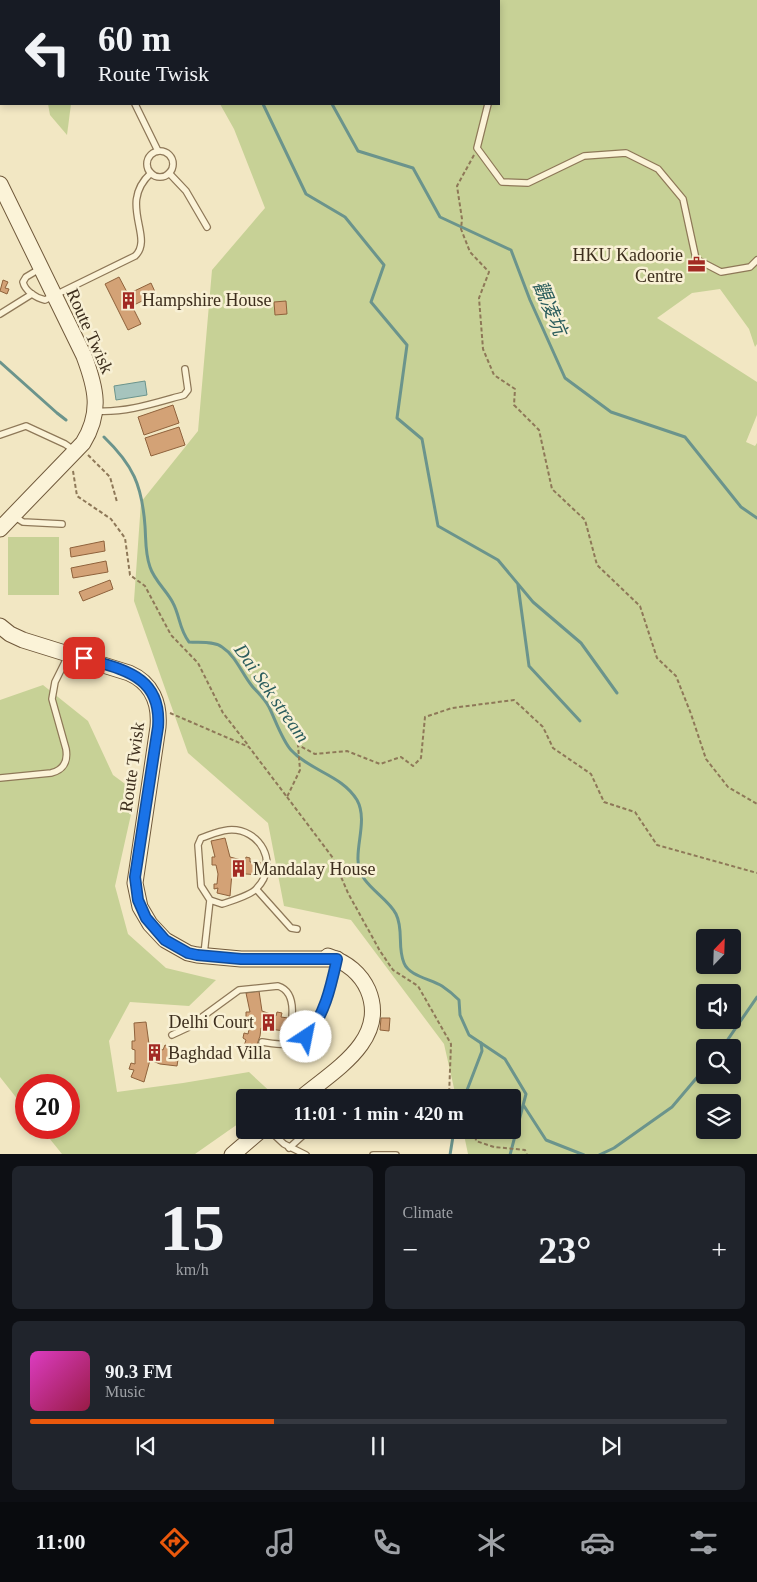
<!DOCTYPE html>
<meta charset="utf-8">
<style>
:root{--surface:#171b24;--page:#20242c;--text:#f1f3f6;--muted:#9ea1a6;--line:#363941;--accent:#ea580c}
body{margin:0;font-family:"Times New Roman","Noto Sans TC",serif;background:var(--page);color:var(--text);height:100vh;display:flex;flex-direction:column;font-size:19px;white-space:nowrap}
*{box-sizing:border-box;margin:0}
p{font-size:16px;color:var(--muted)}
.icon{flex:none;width:28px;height:28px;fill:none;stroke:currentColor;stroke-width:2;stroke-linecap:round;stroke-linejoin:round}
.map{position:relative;height:1154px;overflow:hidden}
.drawer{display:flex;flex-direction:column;gap:12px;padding:12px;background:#0d0f14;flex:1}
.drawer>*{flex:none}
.banner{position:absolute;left:0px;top:0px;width:500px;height:105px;box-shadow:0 2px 8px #0003;background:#171b24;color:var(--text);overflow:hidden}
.needle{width:32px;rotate:23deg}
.fabs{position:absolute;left:696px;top:929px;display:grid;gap:10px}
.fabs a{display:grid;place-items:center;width:45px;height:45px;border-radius:5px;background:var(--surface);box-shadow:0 2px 8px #0003;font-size:25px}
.speed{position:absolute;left:15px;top:1074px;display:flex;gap:10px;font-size:25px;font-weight:700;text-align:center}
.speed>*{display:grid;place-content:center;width:65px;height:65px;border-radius:50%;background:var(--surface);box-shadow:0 2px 8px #0003;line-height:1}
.speed .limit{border:8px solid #d22;background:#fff;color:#111}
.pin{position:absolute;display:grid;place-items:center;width:42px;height:42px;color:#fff;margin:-21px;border-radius:10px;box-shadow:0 2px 8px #0006}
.me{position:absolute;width:55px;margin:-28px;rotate:34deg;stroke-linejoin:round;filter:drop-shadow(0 0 4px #0008)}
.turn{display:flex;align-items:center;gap:18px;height:105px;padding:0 15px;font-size:22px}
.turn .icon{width:65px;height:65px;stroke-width:2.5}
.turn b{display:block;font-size:35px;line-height:42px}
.big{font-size:38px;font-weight:600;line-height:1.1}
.drawer .tile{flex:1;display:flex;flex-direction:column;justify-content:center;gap:8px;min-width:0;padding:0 18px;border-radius:8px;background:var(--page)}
.drawer .dial{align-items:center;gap:0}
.dial b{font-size:65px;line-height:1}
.song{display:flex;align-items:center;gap:15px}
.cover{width:60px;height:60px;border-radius:8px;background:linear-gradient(135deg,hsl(310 70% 55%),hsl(340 70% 35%))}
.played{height:5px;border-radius:2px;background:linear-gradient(90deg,var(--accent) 35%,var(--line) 35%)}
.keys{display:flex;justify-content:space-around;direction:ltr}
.heat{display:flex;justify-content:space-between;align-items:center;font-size:28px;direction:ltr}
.drawer .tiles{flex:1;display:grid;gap:12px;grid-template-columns:1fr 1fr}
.tile:last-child{grid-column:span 2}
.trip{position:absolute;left:236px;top:1089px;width:285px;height:50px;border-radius:5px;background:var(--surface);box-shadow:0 2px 8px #0003;font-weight:600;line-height:50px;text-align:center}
.menu{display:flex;height:80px;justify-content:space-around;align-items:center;background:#090b0e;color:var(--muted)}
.menu .icon{width:35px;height:35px}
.menu .selected{color:var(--accent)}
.menu b{font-size:22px;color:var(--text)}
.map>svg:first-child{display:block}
</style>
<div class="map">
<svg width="757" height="1155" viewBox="0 0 757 1155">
<rect width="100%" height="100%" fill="#f2e7c3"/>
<g fill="#c7d196" fill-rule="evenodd">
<path d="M29,0H168L167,1Z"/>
<path d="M373,0H757V344L755,347L749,329L720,289L692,293L657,318L757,382V415L746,442L755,446L757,443V1154H468L463,1130H512V1098L456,1097L444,1044L351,920L284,906L268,823L188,753L134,601L141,502L198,431L212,270L265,208L234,129L220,104H499V1ZM705,938H732V965H705ZM705,992H732V1020H705ZM705,1048H732V1075H705ZM705,1102H732V1130H705Z"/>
<path d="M48,104H71L67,135L50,115Z"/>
<rect x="8" y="537" width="51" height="58"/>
<path d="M43,685L88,721L113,775L136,792L115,886L128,934L166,968L216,980L189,1006L130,1002L109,1041L117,1092L183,1083L249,1072L276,1097L245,1098V1119L195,1154H62L41,1128H69V1085H26V1110L0,1077V700Z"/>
</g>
<path fill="#a6c4bd" stroke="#6b948c" d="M145,381L147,395L116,400L114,386Z"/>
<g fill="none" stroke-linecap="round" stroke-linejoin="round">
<g stroke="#6b948c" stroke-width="3">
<path d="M198,0L199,1"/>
<path d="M263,104L306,194L345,217L384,265L371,302L407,345L397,418L422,439L438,526L498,560L533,602L581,643L617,693"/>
<path d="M332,104L358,151L413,168L440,217L511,250L530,300L565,378L611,412L685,437L741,507L757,518"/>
<path d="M0,362L57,413L66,420"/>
<path d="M104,437C133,465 142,485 145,526C146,540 145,553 150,567C154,580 167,591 173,603C180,616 179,629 189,642C199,643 214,641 222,647C236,656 242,674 252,686C258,693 264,698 269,707C275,719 282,740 291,750C310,771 342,775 357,800C367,818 357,842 358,860C358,885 386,895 396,914C404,930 397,947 404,963C409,976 431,979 442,986C448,990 454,995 459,1000L460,1015L469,1035L505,1059L526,1094L510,1155"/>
<path d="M518,585L529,666L580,721"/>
<path d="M722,1048L757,997"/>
<path d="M464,1098L482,1051L481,1043"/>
<path d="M524,1106L546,1140L584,1155"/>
<path d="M450,1155L454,1130"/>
<path d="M599,1155L614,1148L672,1107L705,1068"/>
</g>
</g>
<g fill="#d3a276" stroke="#8f623c">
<path d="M119,277L128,294L151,283L156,294L132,306L141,324L128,330L105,284Z"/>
<path d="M3,280L8,282L5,288L9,289L7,294L0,291Z"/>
<path d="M286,301L287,314L275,315L274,302Z"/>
<path d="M173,405L179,423L144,435L138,417Z"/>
<path d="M179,427L185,445L151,456L145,438Z"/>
<path d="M104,541L105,551L71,557L70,548Z"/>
<path d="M106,561L108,572L73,578L71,568Z"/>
<path d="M110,580L113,589L83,601L79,592Z"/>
<path d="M225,838L230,857L245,861L246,857L250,858V862H260V875L232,873L230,896L217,893L218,888L214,889V884H217L218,874L216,865H212V857H215L211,841Z"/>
<path d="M259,991L262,1011L276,1016L277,1012L282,1013L281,1017L288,1018L285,1031L261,1028L260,1036L255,1050L244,1046L246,1040L243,1038L244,1033L248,1034L250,1025V1018H246V1012H250L246,993Z"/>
<path d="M381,1018H390L389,1031L380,1030Z"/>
<path d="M146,1022L149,1044L163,1050L165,1045L170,1047L169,1052L179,1053L177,1066L160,1064L150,1060L144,1082L131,1077L134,1070L129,1069L131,1063L135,1064V1050L132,1049V1041H135L134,1023Z"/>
<path d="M332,1130H374V1134L333,1136Z"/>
</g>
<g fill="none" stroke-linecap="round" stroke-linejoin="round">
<defs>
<g id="lane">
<path d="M459,0V1"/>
<path d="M268,1L269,0"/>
<path d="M135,104L158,151"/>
<path d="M488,104L477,148L502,182L528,183L584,156L626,153L658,169L683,199L696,259L721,272L750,267L757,260"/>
<circle cx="160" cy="164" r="13"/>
<path d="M169,173L186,191L207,227"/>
<path d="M41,268L26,277L23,282C25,291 36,298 45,300L135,256C155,237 117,204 151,173"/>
<path d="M0,314L32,294"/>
<path d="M96,411C126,413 155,403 184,395L188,390L185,369"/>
<path d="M0,435L26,426L65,444L75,451"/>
<path d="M15,517L23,522L62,524"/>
<path d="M0,778L51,773C64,770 68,761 66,749L52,699L55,682L68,656"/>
<path d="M257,890L291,928L297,929"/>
<path d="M204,954L210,900L201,886L198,845L201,838C210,835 219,831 228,830C260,827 280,864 257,888C252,895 231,901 222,904L210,900"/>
<path d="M172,1035L187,1028L239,990L278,986C300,993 291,1027 287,1044"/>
<path d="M262,1042C270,1043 280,1045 289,1044C324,1037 330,990 336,961"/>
<path d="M420,1098L425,1096"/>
<path d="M269,1130L284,1144L306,1155"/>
<path d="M289,1148L309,1130"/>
<path d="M373,1155H396"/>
</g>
<g id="secondary">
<path d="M0,184L84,356C96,388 102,412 83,443L0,529"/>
<path d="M0,626L10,634L23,640L129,673C152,683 160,703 158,727L135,883L140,907L150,924L165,940L188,953L197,955L241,959H337"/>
<path d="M301,1098C333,1071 389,1040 368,990C360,972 346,962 328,956"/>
<path d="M232,1155L261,1130"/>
</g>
</defs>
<use href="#lane" stroke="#8e7858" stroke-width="8"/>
<use href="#secondary" stroke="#70593b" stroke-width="17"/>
<g stroke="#8e7858" stroke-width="2" stroke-dasharray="4 2.5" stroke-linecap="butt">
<path d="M474,155L457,186L462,219L461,229L470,252L489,272L479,298L483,349L494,375L515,389L514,405L539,430L552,489L585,520L597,565L640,606L657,658L676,676L691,714L706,759L728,787L757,804"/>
<path d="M88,455L110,477L117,502"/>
<path d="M73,471L77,496L111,519L125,538L130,575L145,586L171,635L198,663L223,713L248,745"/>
<path d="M170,713L249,747L287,797L300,770L298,745L315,754L347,751L380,764L401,757L413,766L421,758L425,717L452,708L514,700L543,727L553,748L591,774L604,802L635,812L657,845L757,873"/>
<path d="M287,797L333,858L348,893L380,951L393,970L418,986L451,1044L449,1096L452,1098"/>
<path d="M475,1130L476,1141L494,1147L525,1150L527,1155"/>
</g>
<use href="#lane" stroke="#fbf3d8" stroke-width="5.5"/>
<use href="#secondary" stroke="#fbf3d8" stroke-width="15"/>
</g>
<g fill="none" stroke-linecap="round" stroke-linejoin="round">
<defs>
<path id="route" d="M84,658C124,670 162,676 158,727L135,877L138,900L146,918L165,940L188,953L197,955L241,959H337C331,986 325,1015 306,1037"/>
</defs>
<use href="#route" stroke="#114b97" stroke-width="12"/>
<use href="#route" stroke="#1a73e8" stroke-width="9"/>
</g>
<defs>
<symbol id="office-bare" viewBox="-9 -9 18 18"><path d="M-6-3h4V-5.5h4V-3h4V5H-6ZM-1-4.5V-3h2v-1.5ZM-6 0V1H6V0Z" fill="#a22a23" stroke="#f8f0d4" stroke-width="2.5" paint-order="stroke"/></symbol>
<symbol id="building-bare" viewBox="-9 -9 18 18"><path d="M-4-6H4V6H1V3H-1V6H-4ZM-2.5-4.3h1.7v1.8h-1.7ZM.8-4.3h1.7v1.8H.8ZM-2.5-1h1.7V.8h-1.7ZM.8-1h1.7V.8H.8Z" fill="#a22a23" stroke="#f8f0d4" stroke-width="2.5" paint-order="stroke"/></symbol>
</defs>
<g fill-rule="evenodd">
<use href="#office-bare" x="684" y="252" width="25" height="25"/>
<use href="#building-bare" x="116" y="288" width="25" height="25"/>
<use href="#building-bare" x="226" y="856" width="25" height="25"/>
<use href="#building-bare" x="256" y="1010" width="25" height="25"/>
<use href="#building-bare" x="142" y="1040" width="25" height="25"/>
</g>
<g text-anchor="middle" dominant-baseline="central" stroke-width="5" stroke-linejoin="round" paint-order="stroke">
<g font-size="18" fill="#3d2e1d" stroke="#f8f0d4" text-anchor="start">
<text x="683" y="255" text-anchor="end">HKU Kadoorie<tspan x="683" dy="21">Centre</tspan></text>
<text x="142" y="300">Hampshire House</text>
<text x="253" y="869">Mandalay House</text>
<text x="254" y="1022" text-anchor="end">Delhi Court</text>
<text x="168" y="1053">Baghdad Villa</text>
</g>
<g font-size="18" fill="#3d2e1d" stroke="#f8f0d4">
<text transform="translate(90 331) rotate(66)">Route Twisk</text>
<text transform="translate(132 767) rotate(-82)">Route Twisk</text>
</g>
<g font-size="19" font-style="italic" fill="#2b5d5d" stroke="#f8f0d4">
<text transform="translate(550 308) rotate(67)">觀凌坑</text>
<text transform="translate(272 693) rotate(55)">Dai Sek stream</text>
</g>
</g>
</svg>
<div class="fabs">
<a><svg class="needle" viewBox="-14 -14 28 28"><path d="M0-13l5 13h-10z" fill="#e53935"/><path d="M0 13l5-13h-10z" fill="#9ea1a6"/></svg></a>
<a><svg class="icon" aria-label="sound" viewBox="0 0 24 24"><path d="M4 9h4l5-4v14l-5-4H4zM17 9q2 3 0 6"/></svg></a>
<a><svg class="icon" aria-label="search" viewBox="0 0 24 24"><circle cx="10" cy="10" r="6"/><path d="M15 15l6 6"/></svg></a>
<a><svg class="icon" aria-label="layers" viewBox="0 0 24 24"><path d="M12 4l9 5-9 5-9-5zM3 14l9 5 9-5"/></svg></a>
</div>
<div class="speed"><div class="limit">20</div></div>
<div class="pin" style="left:84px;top:658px;background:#d93025"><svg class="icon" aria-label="arrive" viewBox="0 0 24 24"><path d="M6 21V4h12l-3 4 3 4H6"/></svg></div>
<svg class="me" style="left:306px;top:1037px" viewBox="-20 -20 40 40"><circle r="19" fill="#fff"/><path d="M0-13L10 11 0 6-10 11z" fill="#1a73e8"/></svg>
<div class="trip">11:01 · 1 min · 420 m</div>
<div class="banner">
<div class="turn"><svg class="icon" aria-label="left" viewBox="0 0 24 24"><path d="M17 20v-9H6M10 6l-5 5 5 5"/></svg><div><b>60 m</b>Route Twisk</div></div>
</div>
</div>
<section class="drawer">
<div class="tiles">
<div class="tile dial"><b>15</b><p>km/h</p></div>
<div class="tile"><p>Climate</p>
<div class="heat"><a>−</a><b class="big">23°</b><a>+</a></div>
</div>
<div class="tile">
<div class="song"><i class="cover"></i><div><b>90.3 FM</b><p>Music</p></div></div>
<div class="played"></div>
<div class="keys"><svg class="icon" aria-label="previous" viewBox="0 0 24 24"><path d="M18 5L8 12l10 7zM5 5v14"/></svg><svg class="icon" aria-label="pause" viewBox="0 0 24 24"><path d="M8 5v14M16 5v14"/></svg><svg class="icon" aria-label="next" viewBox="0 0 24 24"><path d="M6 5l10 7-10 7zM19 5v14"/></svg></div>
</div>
</div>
</section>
<nav class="menu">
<b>11:00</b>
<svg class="icon selected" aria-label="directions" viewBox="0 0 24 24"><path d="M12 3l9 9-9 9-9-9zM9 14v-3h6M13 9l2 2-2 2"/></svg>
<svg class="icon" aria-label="music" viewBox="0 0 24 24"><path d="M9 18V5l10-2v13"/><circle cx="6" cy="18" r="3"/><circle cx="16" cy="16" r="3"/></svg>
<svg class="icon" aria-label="phone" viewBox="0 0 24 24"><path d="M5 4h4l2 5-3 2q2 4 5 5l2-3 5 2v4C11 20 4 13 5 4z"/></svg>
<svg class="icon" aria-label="climate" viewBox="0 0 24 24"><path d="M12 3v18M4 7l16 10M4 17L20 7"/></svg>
<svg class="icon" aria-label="car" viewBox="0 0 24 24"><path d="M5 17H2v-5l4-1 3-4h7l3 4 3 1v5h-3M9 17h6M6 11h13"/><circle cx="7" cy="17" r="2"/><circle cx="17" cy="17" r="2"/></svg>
<svg class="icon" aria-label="filters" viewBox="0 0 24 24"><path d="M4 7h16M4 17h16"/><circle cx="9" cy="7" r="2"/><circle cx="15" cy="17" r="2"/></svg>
</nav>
